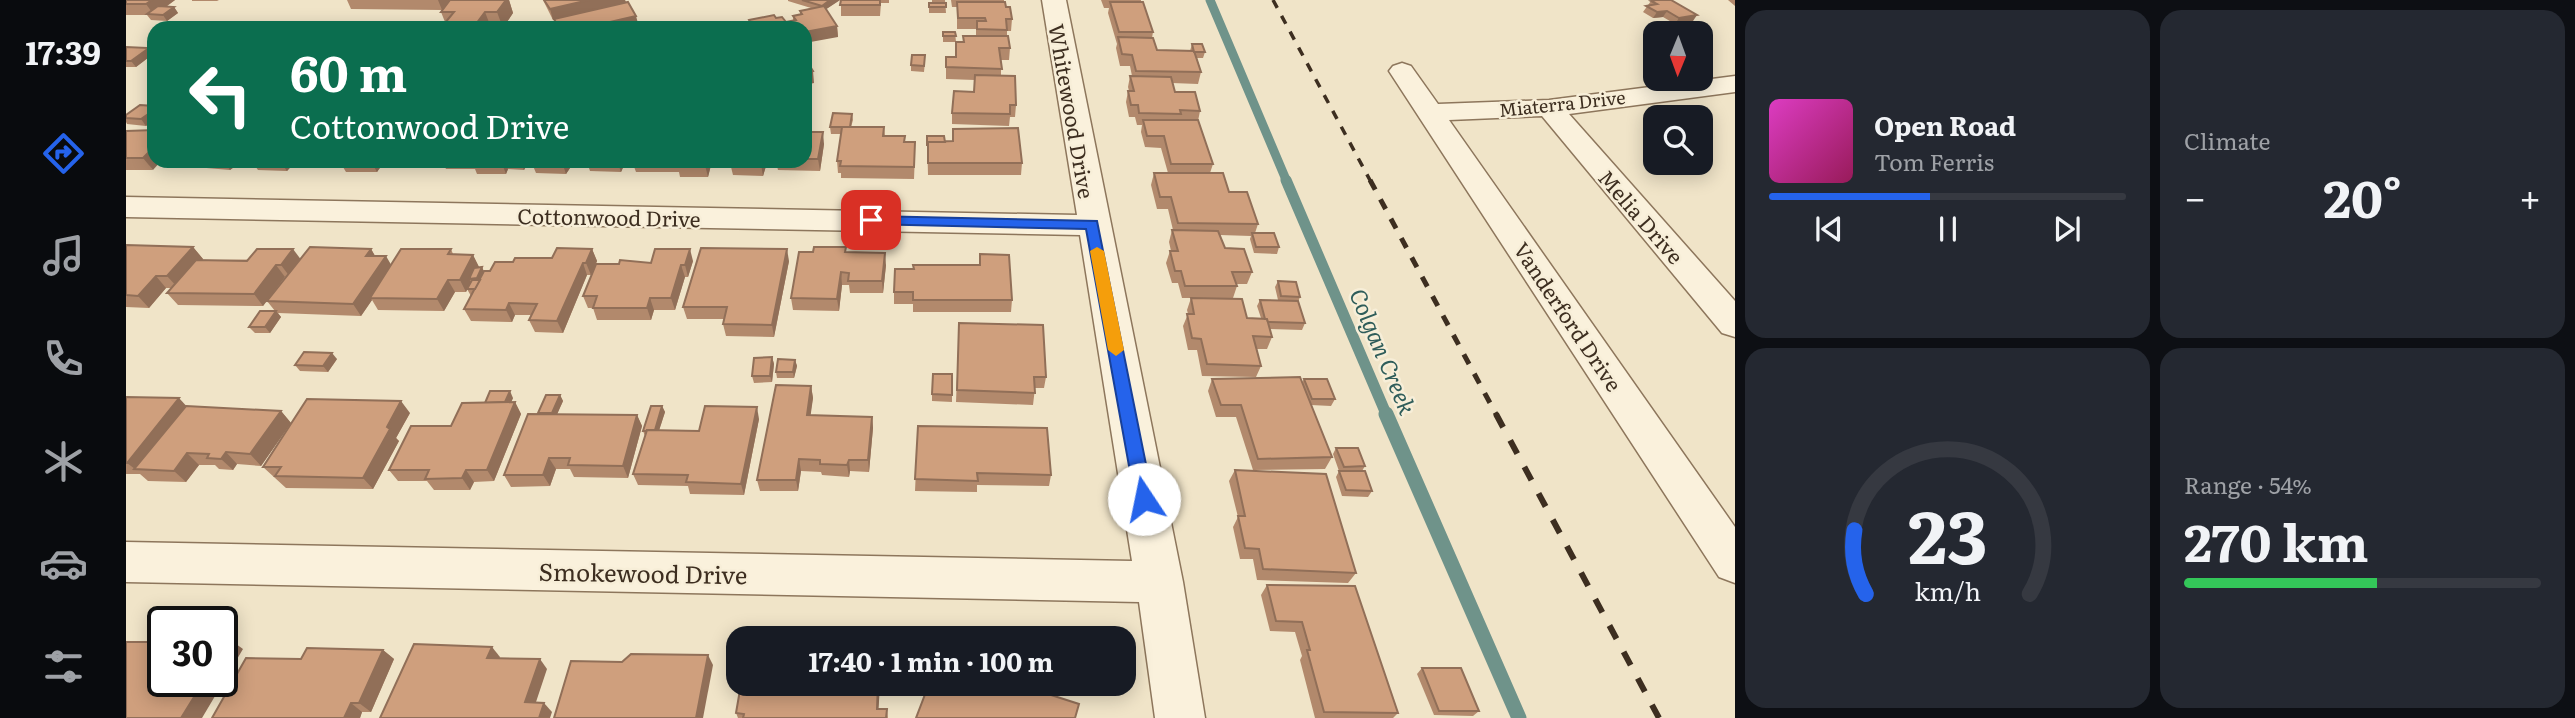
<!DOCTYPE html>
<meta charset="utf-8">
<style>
:root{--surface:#171b24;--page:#242831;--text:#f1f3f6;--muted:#9ea1a6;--line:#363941;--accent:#2563eb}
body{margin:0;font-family:Literata,serif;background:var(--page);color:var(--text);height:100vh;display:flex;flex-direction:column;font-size:26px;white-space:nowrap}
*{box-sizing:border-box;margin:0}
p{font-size:23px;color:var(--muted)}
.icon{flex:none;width:38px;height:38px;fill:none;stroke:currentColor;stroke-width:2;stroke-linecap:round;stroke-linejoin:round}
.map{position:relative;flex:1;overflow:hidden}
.side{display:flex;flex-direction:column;gap:10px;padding:10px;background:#0d0f14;width:840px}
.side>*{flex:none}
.banner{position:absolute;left:21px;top:21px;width:665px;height:147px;border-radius:21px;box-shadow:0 4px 18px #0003;background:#0b6e4f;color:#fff;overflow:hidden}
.needle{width:46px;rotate:181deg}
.tools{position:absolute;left:1517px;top:21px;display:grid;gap:14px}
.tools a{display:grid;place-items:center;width:70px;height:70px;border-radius:14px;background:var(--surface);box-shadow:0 4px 18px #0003;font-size:35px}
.speed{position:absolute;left:21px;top:606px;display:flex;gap:14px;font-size:35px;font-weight:700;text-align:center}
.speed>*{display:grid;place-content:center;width:91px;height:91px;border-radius:50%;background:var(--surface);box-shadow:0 4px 18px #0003;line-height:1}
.speed .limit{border:4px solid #111;border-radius:10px;background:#fff;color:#111}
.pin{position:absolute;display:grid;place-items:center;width:60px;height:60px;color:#fff;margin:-30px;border-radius:14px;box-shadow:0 4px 10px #0006}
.me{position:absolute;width:77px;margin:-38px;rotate:349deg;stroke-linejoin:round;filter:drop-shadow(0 0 5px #0008)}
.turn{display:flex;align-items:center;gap:24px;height:147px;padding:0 28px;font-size:32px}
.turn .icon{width:91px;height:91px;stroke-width:2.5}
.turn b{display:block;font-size:49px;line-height:60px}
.big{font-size:52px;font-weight:700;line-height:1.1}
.side .card{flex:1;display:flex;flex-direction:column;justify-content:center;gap:10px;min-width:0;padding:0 24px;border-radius:21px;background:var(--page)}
.side .dial{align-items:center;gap:0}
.dial svg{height:182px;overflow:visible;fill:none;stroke:var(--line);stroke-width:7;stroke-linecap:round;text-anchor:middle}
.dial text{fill:var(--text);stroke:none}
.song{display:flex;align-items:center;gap:21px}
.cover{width:84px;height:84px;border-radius:10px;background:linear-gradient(135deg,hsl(310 70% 55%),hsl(330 70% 35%))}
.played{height:7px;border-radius:4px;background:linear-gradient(90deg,var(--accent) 45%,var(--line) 45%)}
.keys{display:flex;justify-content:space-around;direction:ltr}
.heat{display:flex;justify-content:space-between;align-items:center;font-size:38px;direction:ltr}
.charge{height:10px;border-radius:5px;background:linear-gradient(90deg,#34c759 54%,var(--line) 0)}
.side .tiles{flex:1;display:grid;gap:10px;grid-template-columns:repeat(2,1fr)}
.trip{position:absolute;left:600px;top:626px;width:410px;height:70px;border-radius:21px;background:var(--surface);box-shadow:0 4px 18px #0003;font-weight:700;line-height:70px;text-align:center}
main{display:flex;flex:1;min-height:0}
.tab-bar{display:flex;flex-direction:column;width:126px;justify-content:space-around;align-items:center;background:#090b0e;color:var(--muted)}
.tab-bar .icon{width:49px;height:49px}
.tab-bar .active{color:var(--accent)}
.tab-bar b{font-size:32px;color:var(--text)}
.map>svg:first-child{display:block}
</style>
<main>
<nav class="tab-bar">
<b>17:39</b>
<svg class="icon active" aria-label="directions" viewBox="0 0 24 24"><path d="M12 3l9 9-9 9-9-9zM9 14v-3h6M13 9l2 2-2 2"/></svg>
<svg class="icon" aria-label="music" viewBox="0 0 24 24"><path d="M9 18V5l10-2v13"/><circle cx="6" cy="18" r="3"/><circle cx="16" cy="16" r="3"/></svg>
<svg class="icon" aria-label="phone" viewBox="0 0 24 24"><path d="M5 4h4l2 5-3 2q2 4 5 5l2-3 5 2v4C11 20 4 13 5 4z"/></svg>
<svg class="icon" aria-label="climate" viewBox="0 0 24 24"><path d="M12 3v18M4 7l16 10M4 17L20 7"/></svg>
<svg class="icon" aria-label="car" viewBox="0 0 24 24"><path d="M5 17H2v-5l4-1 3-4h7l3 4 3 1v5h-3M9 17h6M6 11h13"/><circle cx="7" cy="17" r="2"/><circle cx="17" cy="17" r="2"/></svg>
<svg class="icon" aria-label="filters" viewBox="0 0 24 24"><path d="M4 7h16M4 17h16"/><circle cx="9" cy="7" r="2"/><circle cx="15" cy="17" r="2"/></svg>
</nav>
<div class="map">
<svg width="1609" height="718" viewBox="0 0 1609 718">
<rect width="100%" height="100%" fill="#f0e4c8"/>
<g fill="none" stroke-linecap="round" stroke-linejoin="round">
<path stroke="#6f938a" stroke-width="9" d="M1084,0L1161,182"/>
<path stroke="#6f938a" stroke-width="11" d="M1160,180L1261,416"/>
<path stroke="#6f938a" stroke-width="15" d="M1260,414L1393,718"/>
<defs>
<g id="minor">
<path d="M916,0H940L1057,582L1079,718H1029L1013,602L0,582V542L1006,561L954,235L0,217V197L951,215Z"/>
<path d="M1276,63L1285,66L1312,104L1423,100L1609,76V92L1443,114L1609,301V337L1596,333L1416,116L1323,120L1609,527V583L1593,577L1263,71L1267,66Z"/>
</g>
</defs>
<use href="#minor" stroke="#8d765c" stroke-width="3"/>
<use href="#minor" fill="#faf1dc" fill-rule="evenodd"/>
<path stroke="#3d2e20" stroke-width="3.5" stroke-dasharray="9 9" stroke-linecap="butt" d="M1147,0L1245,182"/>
<path stroke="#3d2e20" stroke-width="5" stroke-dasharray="11 11" stroke-linecap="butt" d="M1244,180L1371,416"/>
<path stroke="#3d2e20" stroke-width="6" stroke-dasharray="15 15" stroke-linecap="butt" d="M1370,414L1533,718"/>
</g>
<g fill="#b2896c">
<path d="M0,0H49L40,7H48L52,13L41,21L25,20L21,15H0Z"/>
<path d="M66,0H93L91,1H66Z"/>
<path d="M221,0H383L387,13L377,28H301L319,23V22L315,12L316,10L225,9Z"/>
<path d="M417,0H499L513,27L508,28H431L429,20H427Z"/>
<path d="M662,0H714L700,9L711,26L712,37L679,28H624L623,20L650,18L660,22L667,21V16L674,14V11L685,8L662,1Z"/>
<path d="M715,0H763V3H755L754,16H715Z"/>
<path d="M806,0H819L820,13H803V3H806Z"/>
<path d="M825,0H878V1H873V2L880,7L886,19L885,31H881V36L884,48L883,60H875V76L890,105L889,117H884L883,126L826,124V113L848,92L849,80L820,79V57H830V42H837V36H850V29H831V7H826Z"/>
<path d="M975,0H1015V2L1027,32L1026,38L1031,50L1064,51L1066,44L1079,52L1077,58H1071L1075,72L1072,84L1046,83L1049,92L1074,111L1072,121L1087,164L1084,173L1132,224L1129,233L1153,247L1151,254L1128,253L1124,239L1125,236L1094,235L1099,248L1126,272L1121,284H1111V286L1107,298H1056L1052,283H1046L1040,263L1044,251H1045L1043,242L1046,230H1047L1042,209H1031L1025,185L1028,173H1042L1035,148L1019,147L1015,132L1016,125H1011L1009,117H1003L1000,102L1002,91H1003L1002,87L1004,76H1006L1004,66H994L990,48L991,44L982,13L983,8H978Z"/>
<path d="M1602,0H1609V6Z"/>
<path d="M1525,1L1567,21L1549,24L1537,17L1527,18L1517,12Z"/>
<path d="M817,32H829L830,42H817Z"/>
<path d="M0,47L27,54L10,67H0Z"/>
<path d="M799,61L798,72L785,71V65Z"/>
<path d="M28,106V119L20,126L1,124L0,122V115Z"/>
<path d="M726,114L727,120L725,127H758L759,136L779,142L789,154L788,179L715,178V173H712L711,161L715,134H705L704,127Z"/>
<path d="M827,129L896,163L895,175H802L801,136L819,142L826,141Z"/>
<path d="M0,131L27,170H0Z"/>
<path d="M679,132L698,144L694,171L652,170L651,166H640L637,176L607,175L604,163L605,161H679Z"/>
<path d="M42,161H170L161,171L132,170L127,163L123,167H108L104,170L45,165Z"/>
<path d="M172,161H312L308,166H271L269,162H258L251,172H220L214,162L198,161L195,164Z"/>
<path d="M316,161H403L398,170L382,169L380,174H351L349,169H320Z"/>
<path d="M405,161H500L495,172L464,171L462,165H446L440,174L410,173Z"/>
<path d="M506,161H586L582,177H554L553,172H510Z"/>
<path d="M0,245L67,247L77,259L76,260L174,259L245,249L249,256L265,265L325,249L327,254L347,255L353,267H356L358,272L364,271L387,262L426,258L466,249L471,261L465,275H461L437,333L409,332L403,320L405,315H389L386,322L345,321L338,309L345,296L341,289L340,292H329L318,311L252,310L246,300L235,316L152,313L155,317L144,333H129L123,327L149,311L141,301L160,277H159L137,306L52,305L41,293L45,288H40L23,308L0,307Z"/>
<path d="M720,247V252L760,265L757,293H724L723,285H716L713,311L667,310L665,298L687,252Z"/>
<path d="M854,254L886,300L885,312H787V304H768V292L788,269L853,265Z"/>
<path d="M567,261L562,277H559L549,310H528L525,320H471L467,308H462L457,296L525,263Z"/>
<path d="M663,261L648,337L600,336L597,324L598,319H561L557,307Z"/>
<path d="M1152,281L1174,297L1172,302L1179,323L1176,330L1144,329L1146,337L1141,349H1131L1135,366L1130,377L1076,376L1071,350H1062L1057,326L1062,314L1061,310L1065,298L1121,318H1135L1131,306L1134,300H1152L1149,287Z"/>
<path d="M833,323L920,377L918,388H909L907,405L830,402Z"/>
<path d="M646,357L648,364L646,382L628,383L626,376Z"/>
<path d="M211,359L202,372L174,371L169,365Z"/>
<path d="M669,360L671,366L668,378H651L650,372Z"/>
<path d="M826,374V402L806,401V394Z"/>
<path d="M1086,379L1176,383L1178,379L1209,399L1205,406L1185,405L1206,457L1199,469L1127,470L1110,417H1090L1082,391Z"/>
<path d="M685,386L687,398L684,415L746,417L747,428L743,472L724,471L723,477L696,475L695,472L675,471L672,491H634L631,480Z"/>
<path d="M434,395L437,401L431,414L511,415L516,426L502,478L448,477L444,469H430L424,486L385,487L378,475L413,414L412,413Z"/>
<path d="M0,397L60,406L155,411L165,423L135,466L111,464L107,470L93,469L89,465H73L60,482L22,481L14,474H0Z"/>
<path d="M387,398L385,402H389L395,414L368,481L348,482L344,490H308L301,481H272L263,470L359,403Z"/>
<path d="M536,406L539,412L533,430L573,431L633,419L618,495L564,494L562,486L512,485L507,474L519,436L517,431Z"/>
<path d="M284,413L270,438L273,441L247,489L160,488L137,467Z"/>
<path d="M792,426L925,475L923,486L851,485V492L789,491Z"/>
<path d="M1210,448L1239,466L1236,471L1246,491L1242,497L1216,496L1210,477L1213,471L1207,454Z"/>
<path d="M1109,470L1230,573L1222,583L1131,580L1127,559H1114L1107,527L1112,517L1103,481Z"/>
<path d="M1141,585L1272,713L1267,718H1189L1174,660L1176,656L1169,632L1144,631L1135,595Z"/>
<path d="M257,650L268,659L245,712H236L234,718H86L175,659Z"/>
<path d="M1296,668L1353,711L1347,716L1308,715L1291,674Z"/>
<path d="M754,684L752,709H761L762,718H612L610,713Z"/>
</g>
<g fill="#916f58">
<path d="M26,0H49L28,15L20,4Z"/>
<path d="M312,0H325L316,10Z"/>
<path d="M380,0H383L387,13L377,28L371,12Z"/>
<path d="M463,0H499L500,3L427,20L424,9Z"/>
<path d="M704,0H714L696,12V6Z"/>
<path d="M48,7L52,13L41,21L37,15Z"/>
<path d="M1541,11L1537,17L1527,18L1531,12Z"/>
<path d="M359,12L364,25V24L366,28H351L350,24Z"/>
<path d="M1571,15L1567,21L1549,24L1553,18Z"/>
<path d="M510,16L513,27L508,28H458Z"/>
<path d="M711,26L712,37L679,43V32Z"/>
<path d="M23,48L27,54L10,67L5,61Z"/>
<path d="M687,71L688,83L679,85V73Z"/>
<path d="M28,110V119L20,126L15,119Z"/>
<path d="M697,132L698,144L694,171L692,159Z"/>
<path d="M28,147V161H35L27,170L17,158Z"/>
<path d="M98,161H103L108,167L104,170Z"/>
<path d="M118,161H125L127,163L123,167Z"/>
<path d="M154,161H170L161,171Z"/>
<path d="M245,161H257L258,162L251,172Z"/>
<path d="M306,161H312L308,166Z"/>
<path d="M375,161H379L382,169L380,174Z"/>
<path d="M394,161H403L398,170Z"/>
<path d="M437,161H445L446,165L440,174L436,162Z"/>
<path d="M491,161H500L495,172Z"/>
<path d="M580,161H586L582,177L579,165Z"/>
<path d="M636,161H639L640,166L637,176L635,164Z"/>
<path d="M67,247L77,259L52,288L41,276Z"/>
<path d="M167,249L176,261L164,277L155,265Z"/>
<path d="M245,249L252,261L240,256Z"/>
<path d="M466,249L471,261L465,275L460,263Z"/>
<path d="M564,249L567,261L562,277L559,265Z"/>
<path d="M661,249L663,261L648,337L646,325Z"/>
<path d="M759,253L760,265L757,293L756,281Z"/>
<path d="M347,255L353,267L347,279H343L345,282L340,292L334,280Z"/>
<path d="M260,256L267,268L244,298L246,300L235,316L227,304Z"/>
<path d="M457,263L461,275L437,333L431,321Z"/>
<path d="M150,265L159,277L137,306L128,294Z"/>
<path d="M555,265L559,277L549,310L545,298Z"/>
<path d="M356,267L359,274L354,285L351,278Z"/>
<path d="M715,272L716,285L713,311L711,299Z"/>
<path d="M30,276L40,288L23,308L12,296Z"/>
<path d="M322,280L329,292L318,311L311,299Z"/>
<path d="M524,298L528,310L525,320L521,308Z"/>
<path d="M383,303L389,315L386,322L380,310Z"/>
<path d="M150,311L155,317L144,333L139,327Z"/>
<path d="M206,353L211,359L202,372L197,366Z"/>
<path d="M646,357L648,364L646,382L644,376Z"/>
<path d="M669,360L671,366L668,378L667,372Z"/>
<path d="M685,386L687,398L683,427L681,415Z"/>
<path d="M384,391L387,398L381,412L378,406Z"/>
<path d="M434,395L437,401L429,419L426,413Z"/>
<path d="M53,398L64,410L9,469L1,463Z"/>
<path d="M275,401L284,413L270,438L273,441L247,489L237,478L261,427Z"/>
<path d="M389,402L395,414L368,481L361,470Z"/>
<path d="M536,406L539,412L531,437L529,431Z"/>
<path d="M631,407L633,419L618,495L615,484Z"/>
<path d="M155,411L165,423L135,466L124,454Z"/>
<path d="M511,415L516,426L502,478L497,466Z"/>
<path d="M746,417L747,428L743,472L742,460Z"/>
<path d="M100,452L111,464L107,470L95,459Z"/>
<path d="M61,453L73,465L60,482L48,471Z"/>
<path d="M423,458L430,469L424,486L417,475Z"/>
<path d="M673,459L675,471L672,491L670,480Z"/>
<path d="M723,460L724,471L723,477L721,465Z"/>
<path d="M340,470L348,482L344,490L336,478Z"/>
<path d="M103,639L117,649L76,718H55L78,681H96V650Z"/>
<path d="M366,647L374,657L370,667L361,658Z"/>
<path d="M257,650L268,659L245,712L233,703Z"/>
<path d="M582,655L587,665L577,718H570Z"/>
<path d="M414,659L421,669L407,711L399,702Z"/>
<path d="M752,684H754L752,718L751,709Z"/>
<path d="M225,703L236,712L234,718H218Z"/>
<path d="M418,703L426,712L424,718H413Z"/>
</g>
<g fill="#cf9f7d" stroke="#916f58" stroke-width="2">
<path d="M0,0H26L20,4H0Z"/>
<path d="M324,0H380L371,12H359L350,24H364L361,28H301L305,23H319L328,12H315Z"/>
<path d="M418,0H463L424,9Z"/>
<path d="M676,0H704L696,6Z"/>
<path d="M715,0H754V5H714Z"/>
<path d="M1530,0H1545L1571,15L1553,18L1541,11L1531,12L1520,6L1531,4L1525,1Z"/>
<path d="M502,2L510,16L458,28H433L428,19Z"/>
<path d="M831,2H879L880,7H884L886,19H880L881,30L851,29V21H860L859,18H832Z"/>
<path d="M984,2H1017L1027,32H993Z"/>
<rect x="803" y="3" width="17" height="4"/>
<path d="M32,6L48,7L37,15L21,14Z"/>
<path d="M698,6L711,26L679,32V28H627L623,20L648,15L650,18L656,17L660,22L670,20L667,16L676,14L674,11Z"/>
<path d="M817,32H829L830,36H817Z"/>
<path d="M837,36H882L884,48H873L876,69L820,67V57H830V42H838Z"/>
<path d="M992,37L1027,38L1031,50L1068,51L1075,72L1010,71L1006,55L996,54Z"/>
<path d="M1066,44H1076L1079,52H1068Z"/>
<path d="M0,47L23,48L5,61H0Z"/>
<path d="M786,55H799L798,66L785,65Z"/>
<path d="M679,58L687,71L679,73Z"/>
<path d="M849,75L889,76L890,105H884V114L826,113L828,91L848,92Z"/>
<path d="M1004,76L1045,77L1049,92H1069L1074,111L1054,110L1055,114L1013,113L1012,105H1005L1002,91H1008Z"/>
<path d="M14,105L28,106V110L15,119L0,118V115Z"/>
<path d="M707,113L726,114L724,127H704Z"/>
<path d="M1017,120H1072L1087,164H1045L1038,136H1021Z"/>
<path d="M716,127H758L757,136H779L778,142H789L788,167L714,166L715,161H711Z"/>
<path d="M892,128L896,163H802V142L827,141V129Z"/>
<path d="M28,130V147L17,158H0V131Z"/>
<path d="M679,132H697L692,159H679Z"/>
<path d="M801,136H818L819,142H802V145H801Z"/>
<path d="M346,161H375V162Z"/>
<path d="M405,161H437L436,162Z"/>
<path d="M552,161H580L579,165H551Z"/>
<path d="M605,161H636L635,164L604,163Z"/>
<path d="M1028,173H1097L1103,192H1121L1132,224L1052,223L1045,197H1034Z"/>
<path d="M1046,230L1092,231L1099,248L1118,249L1126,272H1106L1111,286H1059L1055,271H1049L1044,251H1052Z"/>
<path d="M1126,233H1148L1153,247H1130Z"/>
<path d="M0,245L67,247L41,276H30L12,296L0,295Z"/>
<path d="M184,247L245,249L240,256H260L227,304L141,301Z"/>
<path d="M688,247H720L719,252L759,253L756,281H722L723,273L715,272L711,299L665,298L673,252H687Z"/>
<path d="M431,248L466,249L460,263H457L431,321L403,320L411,304L383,303L380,310L338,309L358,271H364L369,262H387L389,258H426Z"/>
<path d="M575,248L661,249L646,325L597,324L601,307H557Z"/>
<path d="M131,249H167L155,265H150L128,294L41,293L70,260L121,261Z"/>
<path d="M275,249H325L322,254L347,255L334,280H322L311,299L244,298Z"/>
<path d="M529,249H564L559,265H555L545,298H524L521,308H467L471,296H457L470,264H493L494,260L525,263Z"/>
<path d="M854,254L883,255L886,300H787V292H768L769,269H788L787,265H854Z"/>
<path d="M356,267L351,278L343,279L348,268Z"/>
<path d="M346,280H354L349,289H341Z"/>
<path d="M1152,281L1170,282L1174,297L1155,296Z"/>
<path d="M1065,298L1116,299L1121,318L1141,319L1146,337L1127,336L1135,366L1081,364L1075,339L1066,338L1061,314H1068Z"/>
<path d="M1134,300L1172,301L1179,323L1142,322L1141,319H1139Z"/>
<path d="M134,311H150L139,327H123Z"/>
<path d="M833,323L917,325L920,377H908L909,393L831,390Z"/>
<path d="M178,352L206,353L197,366L169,365Z"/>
<path d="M646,357L644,376H626L628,358Z"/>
<path d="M652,359L669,360L667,372H650Z"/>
<path d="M807,374H826V395L806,394Z"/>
<path d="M1174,377L1206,457L1132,459L1115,405H1095L1086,379Z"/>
<path d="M1178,379H1201L1209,399H1186Z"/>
<path d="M650,385L685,386L681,415L746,417L742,460H723L721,465L694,464V460L673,459L670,480H631Z"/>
<path d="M364,391H384L379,402L359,403Z"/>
<path d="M420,395H434L426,413H412Z"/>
<path d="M0,397L53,398L1,463H0Z"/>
<path d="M181,399L275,401L261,427L264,429L237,478L149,476L155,467H137Z"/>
<path d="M389,402L361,470H340L336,478L299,479L303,470H263L285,426H325L336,403Z"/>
<path d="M60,406L155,411L124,454L100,452L95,459L81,458L83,454L61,453L48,471L8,469Z"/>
<path d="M525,406H536L529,430H521L520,431H517Z"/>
<path d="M579,406L631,407L615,484L560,482L562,475L507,474L521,430L573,431Z"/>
<path d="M402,414L511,415L497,466L442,465L444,458H423L417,475H378Z"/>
<path d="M792,426L921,428L925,475L851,473L852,481L789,479Z"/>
<path d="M1210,448H1232L1239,466L1218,467Z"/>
<path d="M1109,470L1200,474L1230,573L1137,569L1133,549L1119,548L1112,516H1119Z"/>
<path d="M1213,471H1239L1246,491L1220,490Z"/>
<path d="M1141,585L1229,586L1272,713L1198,712L1181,650H1184L1176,622L1150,621Z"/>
<path d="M29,636H37V681H78L55,718H0V642H25Z"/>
<path d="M96,638L103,639L96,650Z"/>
<path d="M288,644L366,647L361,658L414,659L399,702L418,703L413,718H254Z"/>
<path d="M181,648L257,650L233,703H225L218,718H86L120,658L175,659Z"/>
<path d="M505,654L582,655L570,718H428L445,661L496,662Z"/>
<path d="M1296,668H1335L1353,711H1313Z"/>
<path d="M615,684H752L751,709H761L760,718H617L618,714L610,713Z"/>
<path d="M803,684H891L953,704L949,718H790Z"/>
</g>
<path fill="#2563eb" stroke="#184099" stroke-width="2" d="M745,216L971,221L1027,499L1024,505L1018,507L1012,505L1009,499L960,229L740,224L738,220Z"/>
<path fill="#f59e0b" d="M971,247L978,251L998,350L990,356L982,350L964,251Z"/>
<g text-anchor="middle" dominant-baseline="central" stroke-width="5" stroke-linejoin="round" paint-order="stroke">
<g font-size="18" fill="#3d2e20" stroke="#f7eed8">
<text transform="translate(1436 103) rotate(-6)">Miaterra Drive</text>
</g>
<g font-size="21" fill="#3d2e20" stroke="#f7eed8">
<text transform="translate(947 111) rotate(80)">Whitewood Drive</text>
<text transform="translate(483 216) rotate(1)">Cottonwood Drive</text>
<text transform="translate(1516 216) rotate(49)">Melia Drive</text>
<text transform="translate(1443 316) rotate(56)">Vanderford Drive</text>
</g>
<g font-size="23" font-style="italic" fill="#2f5d5a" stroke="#f7eed8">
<text transform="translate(1258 351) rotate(67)">Colgan Creek</text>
</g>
<g font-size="24" fill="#3d2e20" stroke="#f7eed8">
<text transform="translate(517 572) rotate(1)">Smokewood Drive</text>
</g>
</g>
</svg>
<div class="tools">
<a><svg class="needle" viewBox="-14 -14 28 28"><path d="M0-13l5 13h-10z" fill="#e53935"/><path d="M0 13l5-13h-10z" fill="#9ea1a6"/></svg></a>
<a><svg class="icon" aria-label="search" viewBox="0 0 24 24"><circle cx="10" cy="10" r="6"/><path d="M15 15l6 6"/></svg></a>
</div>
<div class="speed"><div class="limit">30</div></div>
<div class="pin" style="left:745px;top:220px;background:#d93025"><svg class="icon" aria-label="arrive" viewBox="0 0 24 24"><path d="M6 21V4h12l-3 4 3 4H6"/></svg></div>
<svg class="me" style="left:1018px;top:499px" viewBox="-20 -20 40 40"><circle r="19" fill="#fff"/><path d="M0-13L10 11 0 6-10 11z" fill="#2563eb"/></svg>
<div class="trip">17:40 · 1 min · 100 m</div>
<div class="banner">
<div class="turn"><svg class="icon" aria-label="left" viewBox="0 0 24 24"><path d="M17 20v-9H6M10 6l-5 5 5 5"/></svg><div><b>60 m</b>Cottonwood Drive</div></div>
</div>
</div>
<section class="side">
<div class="tiles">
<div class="card">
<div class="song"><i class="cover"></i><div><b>Open Road</b><p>Tom Ferris</p></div></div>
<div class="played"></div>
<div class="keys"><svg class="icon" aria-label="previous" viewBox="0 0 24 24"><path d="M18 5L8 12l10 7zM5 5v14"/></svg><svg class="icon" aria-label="pause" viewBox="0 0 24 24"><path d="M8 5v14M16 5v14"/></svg><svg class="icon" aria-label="next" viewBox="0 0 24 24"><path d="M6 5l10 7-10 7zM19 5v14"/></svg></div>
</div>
<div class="card"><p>Climate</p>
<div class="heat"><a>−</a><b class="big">20°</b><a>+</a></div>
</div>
<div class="card dial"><svg viewBox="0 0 100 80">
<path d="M14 69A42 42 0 1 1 86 69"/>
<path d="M14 69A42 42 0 0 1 9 41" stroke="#2563eb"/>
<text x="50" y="56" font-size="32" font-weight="700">23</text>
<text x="50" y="72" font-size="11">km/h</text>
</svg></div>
<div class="card"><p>Range · 54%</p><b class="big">270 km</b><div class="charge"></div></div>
</div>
</section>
</main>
